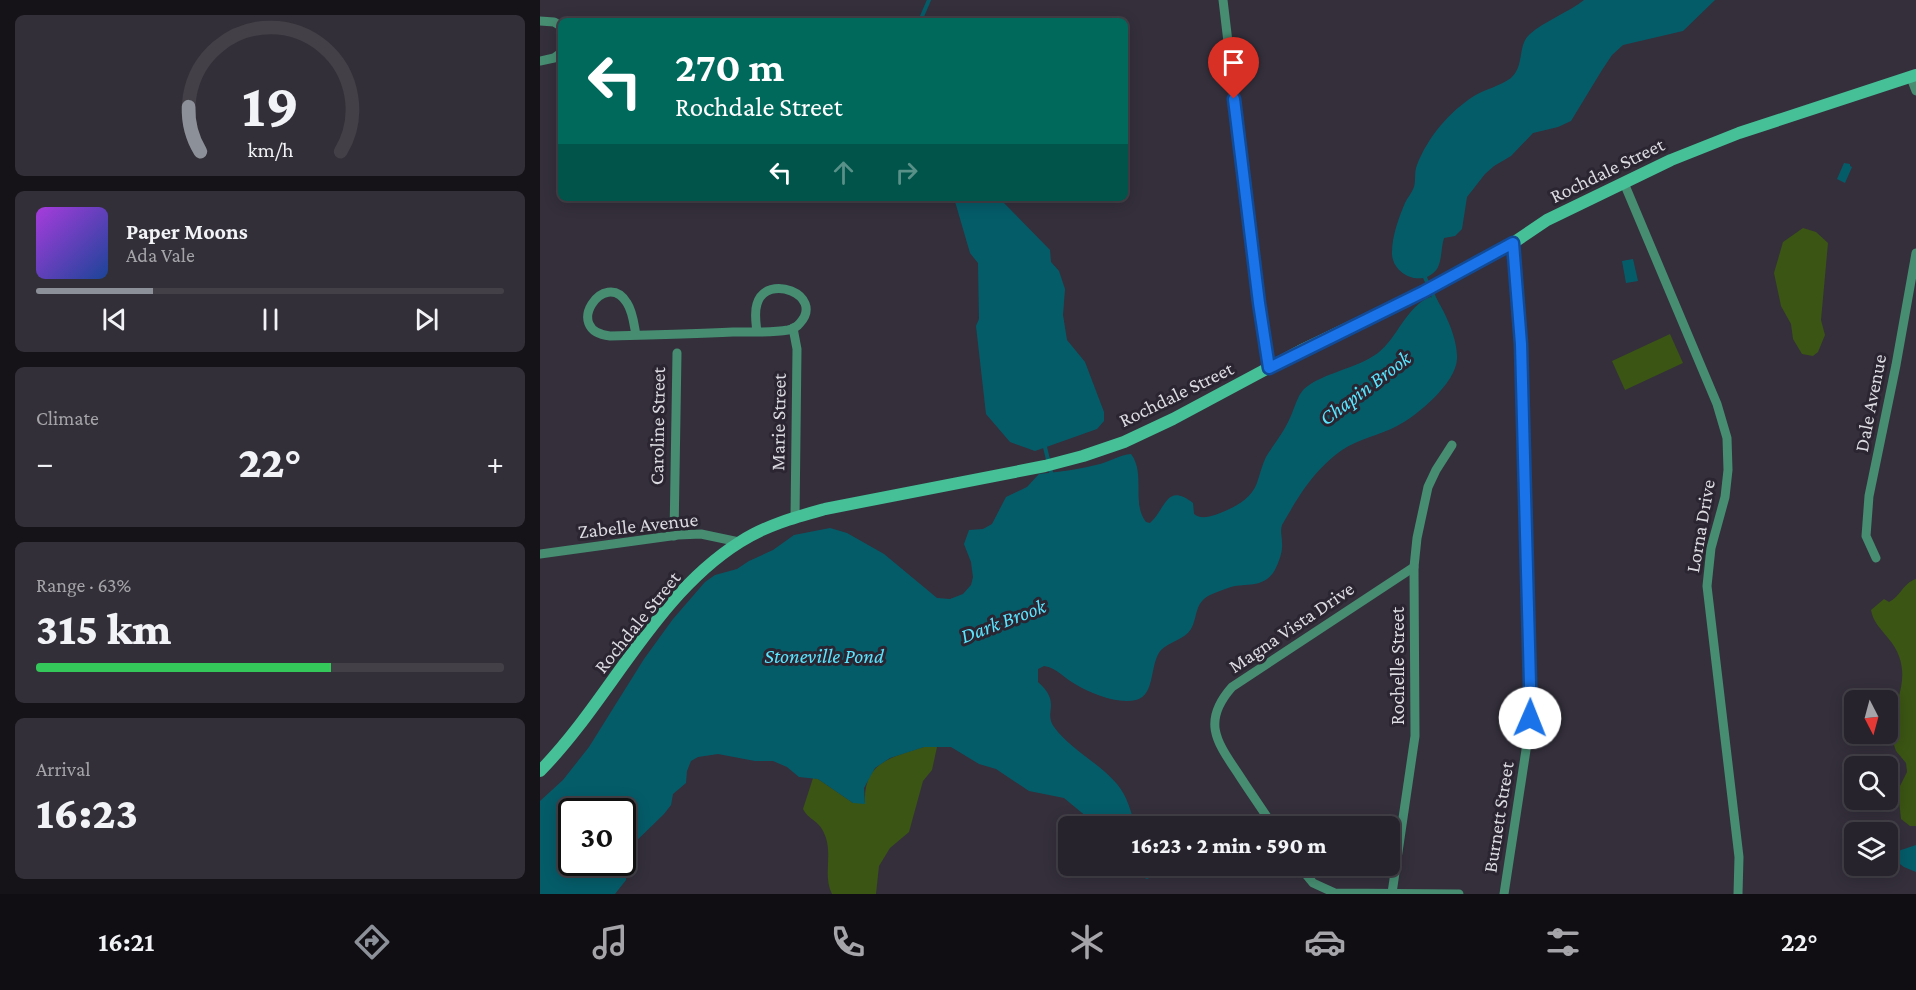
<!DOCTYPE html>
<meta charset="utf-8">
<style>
:root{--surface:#27232c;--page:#332f38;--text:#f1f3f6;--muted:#a4a4a9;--line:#434048;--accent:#8c9099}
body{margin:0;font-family:"Crimson Pro",serif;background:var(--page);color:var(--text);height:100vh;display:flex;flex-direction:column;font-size:22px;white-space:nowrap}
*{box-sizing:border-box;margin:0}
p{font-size:20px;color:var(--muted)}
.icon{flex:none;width:33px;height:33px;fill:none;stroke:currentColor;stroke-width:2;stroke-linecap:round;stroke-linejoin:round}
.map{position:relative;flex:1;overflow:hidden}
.sheet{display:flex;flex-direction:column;gap:15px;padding:15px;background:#151318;width:540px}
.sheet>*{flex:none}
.top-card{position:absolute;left:18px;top:18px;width:570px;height:183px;border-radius:9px;box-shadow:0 3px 15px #0003,0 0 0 2px var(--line);background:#00695c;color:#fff;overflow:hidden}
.needle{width:39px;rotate:174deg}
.fabs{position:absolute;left:1304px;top:690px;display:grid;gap:12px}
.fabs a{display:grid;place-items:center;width:54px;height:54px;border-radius:9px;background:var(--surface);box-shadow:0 3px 15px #0003,0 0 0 2px var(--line);font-size:30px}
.speed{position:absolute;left:18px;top:798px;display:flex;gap:12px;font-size:30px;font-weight:700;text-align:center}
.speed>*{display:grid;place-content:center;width:78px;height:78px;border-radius:50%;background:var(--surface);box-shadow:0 3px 15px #0003,0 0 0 2px var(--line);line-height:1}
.speed .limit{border:3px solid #111;border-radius:9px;background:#fff;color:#111}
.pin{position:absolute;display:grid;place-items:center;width:51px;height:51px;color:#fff;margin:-62px -26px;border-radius:50% 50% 50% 0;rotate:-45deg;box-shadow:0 0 6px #0007}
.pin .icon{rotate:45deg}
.me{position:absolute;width:66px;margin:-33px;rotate:1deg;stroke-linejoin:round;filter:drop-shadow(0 0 4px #0008)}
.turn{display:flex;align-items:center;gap:21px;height:126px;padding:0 18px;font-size:27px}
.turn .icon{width:78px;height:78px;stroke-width:2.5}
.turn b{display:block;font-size:42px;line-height:51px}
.lanes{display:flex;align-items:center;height:57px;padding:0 18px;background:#0003;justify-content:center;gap:30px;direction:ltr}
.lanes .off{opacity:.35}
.big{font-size:45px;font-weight:800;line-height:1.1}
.sheet .tile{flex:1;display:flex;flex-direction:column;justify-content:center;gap:9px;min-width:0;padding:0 21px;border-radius:9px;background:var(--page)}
.sheet .dial{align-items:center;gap:0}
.dial svg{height:156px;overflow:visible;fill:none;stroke:var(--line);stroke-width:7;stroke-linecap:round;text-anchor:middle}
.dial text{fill:var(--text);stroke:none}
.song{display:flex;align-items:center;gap:18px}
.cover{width:72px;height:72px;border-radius:9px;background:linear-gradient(135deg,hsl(280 70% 55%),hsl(220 70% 35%))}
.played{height:6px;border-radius:3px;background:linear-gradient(90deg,var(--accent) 25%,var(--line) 25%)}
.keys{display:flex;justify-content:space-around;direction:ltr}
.heat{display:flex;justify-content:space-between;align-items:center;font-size:33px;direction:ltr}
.charge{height:9px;border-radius:4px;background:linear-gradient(90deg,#34c759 63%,var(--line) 0)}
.trip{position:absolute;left:518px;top:816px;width:342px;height:60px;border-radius:9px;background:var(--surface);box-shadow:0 3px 15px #0003,0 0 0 2px var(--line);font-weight:800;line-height:60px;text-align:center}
.dock{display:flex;height:96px;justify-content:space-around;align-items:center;background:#100e12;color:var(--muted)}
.dock .icon{width:42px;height:42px}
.dock .selected{color:var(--accent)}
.dock b{font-size:27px;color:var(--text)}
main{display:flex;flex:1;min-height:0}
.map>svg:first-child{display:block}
</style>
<main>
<section class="sheet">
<div class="tile dial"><svg viewBox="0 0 100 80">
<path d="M14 69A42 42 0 1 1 86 69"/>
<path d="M14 69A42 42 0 0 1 8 46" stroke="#8c9099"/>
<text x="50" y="56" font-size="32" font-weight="700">19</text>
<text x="50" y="72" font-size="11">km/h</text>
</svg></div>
<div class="tile">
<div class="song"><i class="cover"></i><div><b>Paper Moons</b><p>Ada Vale</p></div></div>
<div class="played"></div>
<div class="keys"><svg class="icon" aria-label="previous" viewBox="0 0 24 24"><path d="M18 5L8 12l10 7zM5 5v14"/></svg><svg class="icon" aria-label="pause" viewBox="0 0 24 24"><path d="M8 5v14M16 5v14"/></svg><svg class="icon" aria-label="next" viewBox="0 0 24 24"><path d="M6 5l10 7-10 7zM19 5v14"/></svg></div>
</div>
<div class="tile"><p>Climate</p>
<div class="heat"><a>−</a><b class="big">22°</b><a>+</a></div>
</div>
<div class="tile"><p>Range · 63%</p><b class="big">315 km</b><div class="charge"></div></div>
<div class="tile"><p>Arrival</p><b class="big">16:23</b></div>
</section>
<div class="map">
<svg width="1376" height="894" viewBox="0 0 1376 894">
<rect width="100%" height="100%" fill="#342f3b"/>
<g fill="#3b5514">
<path d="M1263,228L1276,232L1288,243L1281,320L1285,335L1278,352L1273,356L1262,354L1253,339L1251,324L1241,306L1234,273L1243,242Z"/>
<path d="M1130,334L1143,363L1085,390L1072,361Z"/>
<path d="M1376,579V826H1370L1361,819L1358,790L1367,772L1366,763L1356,751L1348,727C1360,696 1373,667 1348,638C1341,629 1333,622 1331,610L1344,599L1349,602C1361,596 1363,583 1376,579Z"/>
<path d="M384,747H397L392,770L383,781L369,832L350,848L339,866L336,894H292C283,876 292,857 286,838C280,819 270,822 263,809L273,778L278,779L313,803H325C323,762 352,757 384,747Z"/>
</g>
<g fill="#055c69" fill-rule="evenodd">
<path d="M1044,0H1175L1143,31L1083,45L1072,55L1062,70L1031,121L1018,127L993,133L971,156L954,166L945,174L927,197L922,229L915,236L904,238C901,247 902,261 897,269C882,289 851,274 852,252C852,236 859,217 865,203C867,198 872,193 874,187C876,181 874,172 877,165C888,137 909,112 934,96C946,89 960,86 971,78C985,66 977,45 990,34C1003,22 1029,12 1044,0Z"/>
<path d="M1304,163L1310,164V166L1312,167L1305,183L1297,179Z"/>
<path d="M414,198H462L464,203L510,250L511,262L519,271L525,289L523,315L527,340L545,362L564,412V421L557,429L495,451L470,442L446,414L436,326L439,319L438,263L430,253Z"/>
<path d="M1093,259L1098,281L1086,283L1082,261Z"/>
<path d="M890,297L896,298C906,314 918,340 917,359C916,383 877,416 857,426C840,435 818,439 802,450C773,471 760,494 742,525C740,532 742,536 742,543C743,552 738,565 733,573C722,588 707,583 691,587C684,589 677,592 670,595C654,603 658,617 651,629C645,639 629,642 621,650C609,664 616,695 596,700C576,704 552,694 535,684C524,678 517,668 504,666L498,669V682C522,703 503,712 514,727C531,750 558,762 577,784C587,796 591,811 595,826H567L553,822L524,798L489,791L456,769L439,764L411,747H384L350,758L335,768L324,788L325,804L313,803L278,779L259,777L247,767L233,761H215L178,754L158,757L151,761L147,771L146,783L133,794L131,805L124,814L88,849L86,880L75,894H0V801L23,780L49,747L104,659L133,619L165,582L175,575L197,569L209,561L233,550L254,535L290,528L307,533L344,554L397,598L410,599L423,594L431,585L433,577L431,562L424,544L429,530L443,529L452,524L466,497L487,487L499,474C520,472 540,469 560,464C571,461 580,455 591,454C606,474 591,503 606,522L610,523C626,509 626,482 653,503L654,514C660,519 668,517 675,515C693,508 710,501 717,483C720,474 722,465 726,457C734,444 744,432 750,418C754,410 757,396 764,389C782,373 816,369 838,353C858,337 866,307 890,297ZM32,812H82V862H32Z"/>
<path d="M1376,845V872L1364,867L1353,859L1355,852Z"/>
<path d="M588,866H608L609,878L607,879L596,874Z"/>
</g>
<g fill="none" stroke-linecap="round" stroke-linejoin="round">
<g stroke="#055c69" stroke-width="4">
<path d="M380,21L389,0"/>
<path d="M883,273L896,302"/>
<path d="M504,443L512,476"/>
</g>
<g stroke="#468d72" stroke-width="9">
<path d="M683,0L719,303L729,368"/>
<path d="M0,21L14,22L21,26"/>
<path d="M0,61L14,58L21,53"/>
<path d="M1371,78L1376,91"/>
<path d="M1084,183L1177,404L1187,438L1188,470L1185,497L1171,548L1167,586L1199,857L1198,894"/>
<path d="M253,328L257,349L255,518"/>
<path d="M96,335C94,325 93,312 87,303C65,267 21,331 70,336C111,335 152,334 193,332C211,332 231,333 248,330C253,329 257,327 260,323C285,295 226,272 217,304C214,313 216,323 217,332"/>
<path d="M134,536L137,353"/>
<path d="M0,554L138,535L161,534L199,542"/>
<path d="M1336,558L1326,536L1329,496L1356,365L1376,253"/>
<path d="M733,826C722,809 710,792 699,775C677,742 661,722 692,687L874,567"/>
<path d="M759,866L773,883L795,893L919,894"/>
<path d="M852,893L875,736L874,567L877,538L888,487L896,470L912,445"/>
<path d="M964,894L986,750L990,700L981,344L973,243"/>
</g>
<path stroke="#45c097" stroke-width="12" d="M0,771C70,700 114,596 200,542C226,525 256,517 285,509L505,466L543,456L584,442L633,419L760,351L883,292L973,243L1007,220L1131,160L1199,133L1376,75"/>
</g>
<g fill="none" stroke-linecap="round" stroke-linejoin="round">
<defs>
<path id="route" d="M694,99L719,303L729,368L883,292L973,243L981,344L990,684V718"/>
</defs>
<use href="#route" stroke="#114b97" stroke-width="15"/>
<use href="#route" stroke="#1a73e8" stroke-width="10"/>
</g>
<g text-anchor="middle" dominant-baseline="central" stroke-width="6" stroke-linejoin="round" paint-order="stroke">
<g font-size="20" fill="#dcdae1" stroke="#2a2531">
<text transform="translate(1067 170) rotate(-26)">Rochdale Street</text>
<text transform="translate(636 394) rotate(-26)">Rochdale Street</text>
<text transform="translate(1330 403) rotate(-79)">Dale Avenue</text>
<text transform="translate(238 422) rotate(-89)">Marie Street</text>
<text transform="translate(117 426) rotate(-89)">Caroline Street</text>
<text transform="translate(98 525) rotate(-6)">Zabelle Avenue</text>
<text transform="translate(1160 526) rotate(-80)">Lorna Drive</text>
<text transform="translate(97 622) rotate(-51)">Rochdale Street</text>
<text transform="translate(751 627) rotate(-34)">Magna Vista Drive</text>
<text transform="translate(857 666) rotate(-90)">Rochelle Street</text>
<text transform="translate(958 817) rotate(-81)">Burnett Street</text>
</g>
<g font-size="21" font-style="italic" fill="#5ae5ff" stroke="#2a2531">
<text transform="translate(825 388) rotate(-37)">Chapin Brook</text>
<text transform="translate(463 621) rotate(-21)">Dark Brook</text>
<text x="284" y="656">Stoneville Pond</text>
</g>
</g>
</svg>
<div class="fabs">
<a><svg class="needle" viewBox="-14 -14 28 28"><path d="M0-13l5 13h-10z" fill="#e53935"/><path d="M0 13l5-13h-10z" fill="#a4a4a9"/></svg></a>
<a><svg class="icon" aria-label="search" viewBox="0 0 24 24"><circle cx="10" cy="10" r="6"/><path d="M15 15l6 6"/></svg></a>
<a><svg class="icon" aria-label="layers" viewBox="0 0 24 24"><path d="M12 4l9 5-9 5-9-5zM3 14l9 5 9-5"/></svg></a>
</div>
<div class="speed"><div class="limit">30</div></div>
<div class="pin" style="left:694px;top:99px;background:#d93025"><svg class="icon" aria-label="arrive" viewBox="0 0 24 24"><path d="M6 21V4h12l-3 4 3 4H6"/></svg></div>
<svg class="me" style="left:990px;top:718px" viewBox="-20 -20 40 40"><circle r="19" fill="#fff"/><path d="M0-13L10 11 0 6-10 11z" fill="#1a73e8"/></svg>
<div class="trip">16:23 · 2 min · 590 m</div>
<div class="top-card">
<div class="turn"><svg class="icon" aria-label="left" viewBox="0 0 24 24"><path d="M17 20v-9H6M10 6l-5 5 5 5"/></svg><div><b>270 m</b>Rochdale Street</div></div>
<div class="lanes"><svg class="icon" aria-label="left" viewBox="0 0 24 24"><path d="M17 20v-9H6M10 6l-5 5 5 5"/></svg><svg class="icon off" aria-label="ahead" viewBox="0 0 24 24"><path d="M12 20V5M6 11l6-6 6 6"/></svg><svg class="icon off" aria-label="right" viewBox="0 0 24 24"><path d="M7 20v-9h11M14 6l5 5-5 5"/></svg></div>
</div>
</div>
</main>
<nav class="dock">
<b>16:21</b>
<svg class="icon selected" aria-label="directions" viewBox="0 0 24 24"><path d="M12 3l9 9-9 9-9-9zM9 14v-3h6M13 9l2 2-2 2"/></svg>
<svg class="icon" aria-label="music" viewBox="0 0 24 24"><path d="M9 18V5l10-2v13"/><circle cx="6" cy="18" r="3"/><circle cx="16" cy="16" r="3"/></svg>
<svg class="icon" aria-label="phone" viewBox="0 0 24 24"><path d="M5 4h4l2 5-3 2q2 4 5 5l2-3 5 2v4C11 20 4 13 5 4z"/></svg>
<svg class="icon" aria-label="climate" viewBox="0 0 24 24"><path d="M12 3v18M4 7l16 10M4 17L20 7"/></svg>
<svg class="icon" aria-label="car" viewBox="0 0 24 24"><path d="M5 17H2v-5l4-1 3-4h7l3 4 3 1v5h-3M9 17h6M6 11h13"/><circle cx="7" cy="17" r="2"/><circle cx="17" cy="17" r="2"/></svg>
<svg class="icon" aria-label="filters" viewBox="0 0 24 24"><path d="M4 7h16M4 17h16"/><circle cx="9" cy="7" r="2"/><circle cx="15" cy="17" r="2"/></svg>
<b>22°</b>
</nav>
